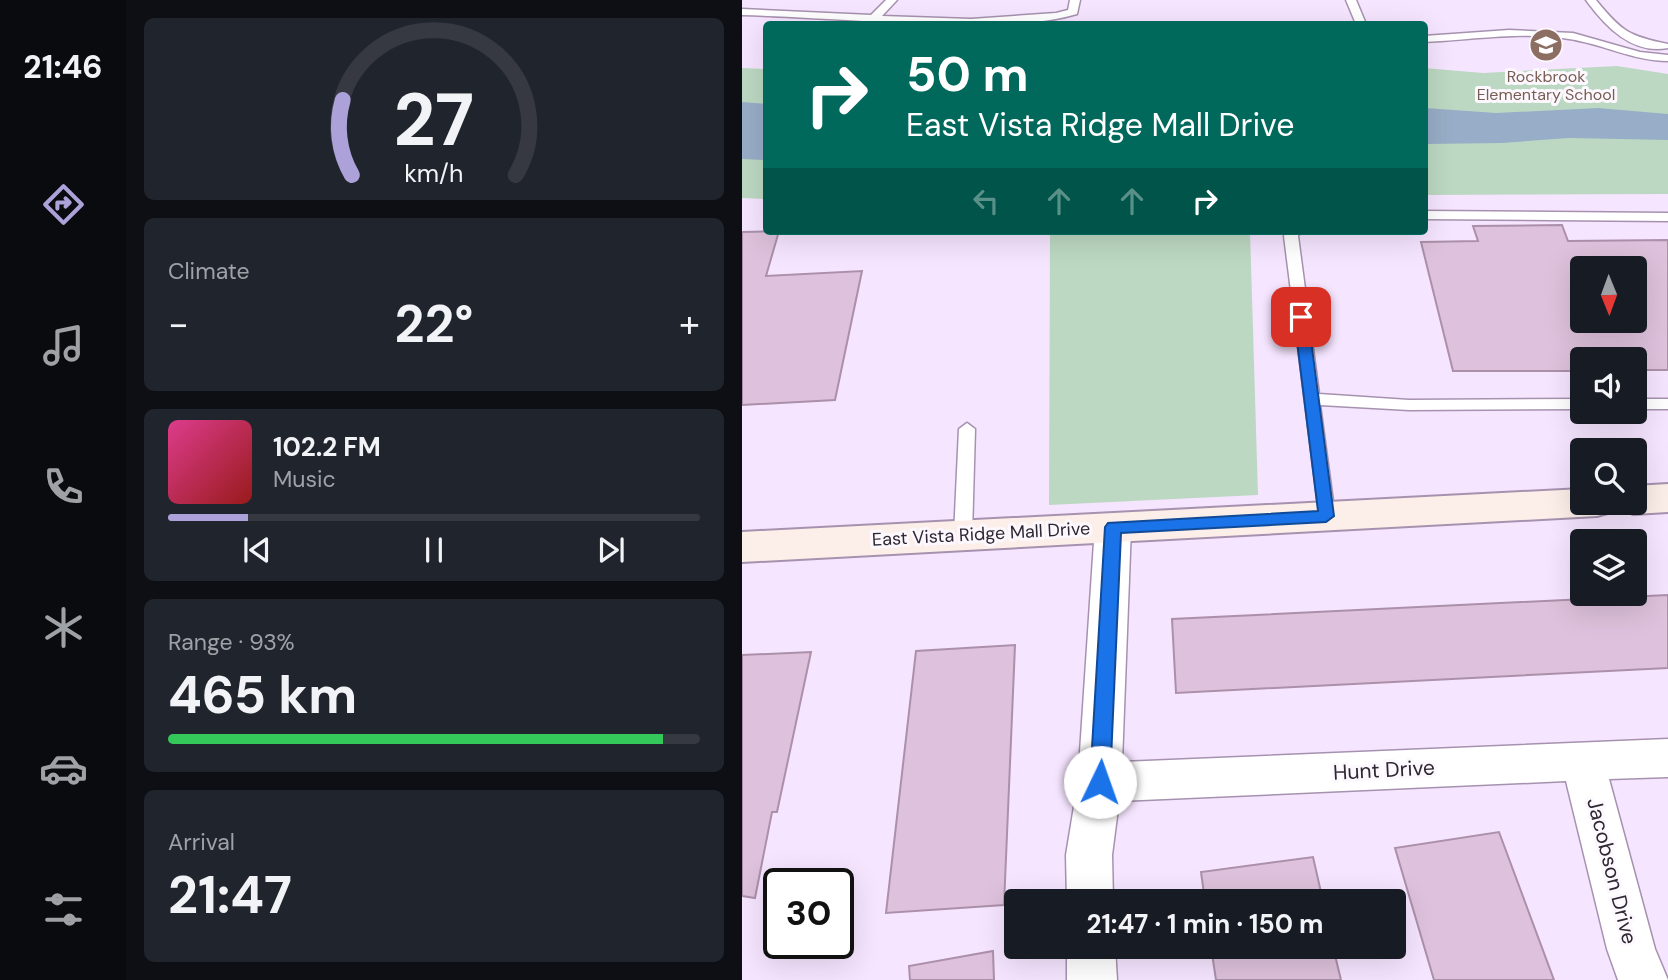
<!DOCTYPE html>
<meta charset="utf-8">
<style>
:root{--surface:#171b24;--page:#20242c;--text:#f1f3f6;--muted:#9ea1a6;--line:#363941;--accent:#ada1d9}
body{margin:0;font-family:"DM Sans",sans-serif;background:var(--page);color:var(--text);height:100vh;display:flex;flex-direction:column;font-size:26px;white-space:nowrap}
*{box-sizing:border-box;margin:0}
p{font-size:23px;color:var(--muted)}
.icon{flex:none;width:38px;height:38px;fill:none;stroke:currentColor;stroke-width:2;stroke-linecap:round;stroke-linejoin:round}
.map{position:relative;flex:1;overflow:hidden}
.sheet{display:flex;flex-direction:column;gap:18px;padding:18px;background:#0d0f14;width:616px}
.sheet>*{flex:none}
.banner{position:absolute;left:21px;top:21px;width:665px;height:214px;border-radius:7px;box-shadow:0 7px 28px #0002;background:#00695c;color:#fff;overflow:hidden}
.needle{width:46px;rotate:179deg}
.tools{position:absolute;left:828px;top:256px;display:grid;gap:14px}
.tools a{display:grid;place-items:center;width:77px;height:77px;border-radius:7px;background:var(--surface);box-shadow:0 7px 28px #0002;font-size:35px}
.speed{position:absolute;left:21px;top:868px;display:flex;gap:14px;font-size:35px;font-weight:700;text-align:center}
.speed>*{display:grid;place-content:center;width:91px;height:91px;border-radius:50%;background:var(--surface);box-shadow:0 7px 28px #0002;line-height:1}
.speed .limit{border:4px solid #111;border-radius:10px;background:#fff;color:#111}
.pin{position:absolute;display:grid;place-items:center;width:60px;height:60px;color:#fff;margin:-30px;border-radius:14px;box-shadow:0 4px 10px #0006}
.me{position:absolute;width:77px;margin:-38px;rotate:3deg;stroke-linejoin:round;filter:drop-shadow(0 0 5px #0008)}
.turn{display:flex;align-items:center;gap:24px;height:147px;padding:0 28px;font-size:32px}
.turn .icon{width:91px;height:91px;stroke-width:2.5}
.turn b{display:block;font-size:49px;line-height:60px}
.lanes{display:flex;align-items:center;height:66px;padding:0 28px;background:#0003;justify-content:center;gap:35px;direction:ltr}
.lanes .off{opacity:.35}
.big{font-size:52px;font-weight:700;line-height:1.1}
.sheet .widget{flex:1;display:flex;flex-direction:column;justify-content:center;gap:10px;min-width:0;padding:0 24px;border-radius:10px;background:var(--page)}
.sheet .dial{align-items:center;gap:0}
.dial svg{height:182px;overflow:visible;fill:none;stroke:var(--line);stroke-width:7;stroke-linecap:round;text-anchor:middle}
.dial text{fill:var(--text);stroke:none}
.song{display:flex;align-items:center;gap:21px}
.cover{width:84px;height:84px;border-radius:10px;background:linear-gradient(135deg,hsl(330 70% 55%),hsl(0 70% 35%))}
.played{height:7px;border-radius:4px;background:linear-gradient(90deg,var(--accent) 15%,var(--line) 15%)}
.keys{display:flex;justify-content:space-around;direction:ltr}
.heat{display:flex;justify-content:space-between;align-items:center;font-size:38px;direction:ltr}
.charge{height:10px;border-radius:5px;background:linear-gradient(90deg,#34c759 93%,var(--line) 0)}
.trip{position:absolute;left:262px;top:889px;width:402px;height:70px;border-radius:7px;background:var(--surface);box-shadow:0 7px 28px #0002;font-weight:700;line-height:70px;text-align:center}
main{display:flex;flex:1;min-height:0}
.tabs{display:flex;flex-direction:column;width:126px;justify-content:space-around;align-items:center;background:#090b0e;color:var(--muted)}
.tabs .icon{width:49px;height:49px}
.tabs .selected{color:var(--accent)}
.tabs b{font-size:32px;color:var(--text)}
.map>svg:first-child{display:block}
</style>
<main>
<nav class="tabs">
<b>21:46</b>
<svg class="icon selected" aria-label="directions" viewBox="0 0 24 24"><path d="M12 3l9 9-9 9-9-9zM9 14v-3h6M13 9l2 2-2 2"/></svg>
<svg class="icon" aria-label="music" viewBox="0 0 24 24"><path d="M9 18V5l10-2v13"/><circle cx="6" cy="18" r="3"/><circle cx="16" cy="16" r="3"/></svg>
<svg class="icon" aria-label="phone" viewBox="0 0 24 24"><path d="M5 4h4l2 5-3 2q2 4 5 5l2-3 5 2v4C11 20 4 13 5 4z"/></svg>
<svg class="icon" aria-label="climate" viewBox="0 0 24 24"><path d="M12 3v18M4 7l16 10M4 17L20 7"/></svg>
<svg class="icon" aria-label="car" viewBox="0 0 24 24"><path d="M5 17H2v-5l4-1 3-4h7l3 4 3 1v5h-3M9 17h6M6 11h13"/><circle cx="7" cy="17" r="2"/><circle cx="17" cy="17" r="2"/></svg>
<svg class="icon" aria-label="filters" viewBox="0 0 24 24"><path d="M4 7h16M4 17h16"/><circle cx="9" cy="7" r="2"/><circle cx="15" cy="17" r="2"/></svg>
</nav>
<section class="sheet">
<div class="widget dial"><svg viewBox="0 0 100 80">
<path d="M14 69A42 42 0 1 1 86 69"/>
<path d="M14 69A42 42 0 0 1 10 36" stroke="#ada1d9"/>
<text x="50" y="56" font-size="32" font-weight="700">27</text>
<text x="50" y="72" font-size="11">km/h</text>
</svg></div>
<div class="widget"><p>Climate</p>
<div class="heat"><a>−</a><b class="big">22°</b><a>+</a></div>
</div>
<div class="widget">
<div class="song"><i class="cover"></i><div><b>102.2 FM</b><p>Music</p></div></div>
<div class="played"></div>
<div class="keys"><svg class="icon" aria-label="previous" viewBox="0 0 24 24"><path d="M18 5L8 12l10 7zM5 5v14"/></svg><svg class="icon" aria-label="pause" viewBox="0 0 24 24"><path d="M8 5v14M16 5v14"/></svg><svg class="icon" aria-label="next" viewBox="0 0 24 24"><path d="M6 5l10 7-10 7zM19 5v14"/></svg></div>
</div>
<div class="widget"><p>Range · 93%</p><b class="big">465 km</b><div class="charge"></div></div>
<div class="widget"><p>Arrival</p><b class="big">21:47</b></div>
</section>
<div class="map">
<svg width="926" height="980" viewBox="0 0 926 980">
<rect width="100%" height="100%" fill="#f6e5ff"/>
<g fill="#bcd8c2">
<path d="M875,66L926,74V194L683,195L682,68L741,73Z"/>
<path d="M0,68L24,69V199L0,198Z"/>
<path d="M308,231H508L516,495L307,505Z"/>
</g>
<g fill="#98adc7">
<path d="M0,102L24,104V160L0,159Z"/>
<path d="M683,108L754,113L856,108L926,114V140L826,138L760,143L683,144Z"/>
</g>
<g fill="#dec1dc" stroke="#ac90aa" stroke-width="2" fill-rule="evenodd">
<path d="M820,225L826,241L926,240V370H892V359H840V371H711L679,242L736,241L731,226ZM840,268H892V320H840Z"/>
<path d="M37,231L24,276L120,271L93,400L0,405V232Z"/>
<path d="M926,595V668L434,693L430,619Z"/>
<path d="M273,645L262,905L144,913L174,651Z"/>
<path d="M69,652L35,812H30L13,898L0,896V655Z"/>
<path d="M757,832L812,980H692L653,848Z"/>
<path d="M571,857L581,901H463L459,872Z"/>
<path d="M469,947H591L599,980H474Z"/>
<path d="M251,951L252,980H168L167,966Z"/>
</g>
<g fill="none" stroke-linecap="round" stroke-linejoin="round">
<defs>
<g id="service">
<path d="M144,0H155L140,16L229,19L314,13L326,10L328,0H338L335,14C298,25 260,24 222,24C148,24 74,17 0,15V9L129,15Z"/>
<path d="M604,0H614L624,24H614Z"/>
<path d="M844,0H854C880,32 887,36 926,44V48C890,55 863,26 844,0Z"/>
<path d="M767,30L831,33L898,52L926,55V61C891,61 861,44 827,39C780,31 730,40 682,42V36Z"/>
<path d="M682,211L926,213V221L682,219Z"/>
<path d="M545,231H559L556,236L577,394L667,400L840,399V409L667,410L578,405L593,516L590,521H578L542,236Z"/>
<rect x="892" y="399" width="34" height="10"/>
<path d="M225,423L233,429L230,535L227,540H215L212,535L217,429Z"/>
</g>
<g id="minor">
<path d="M371,514L384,518L389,527L380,762L926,739V777L867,779L913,949L926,980H876L865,949L824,781L377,801L370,855L371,901H325L324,855L336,782L353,527L358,518Z"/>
<path d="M325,947H373L375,980H325Z"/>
</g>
<path id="secondary" d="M926,484V512L892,514L878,510L874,503L869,512L855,516L0,562V532L840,489V502H892V486Z"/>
</defs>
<use href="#service" stroke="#a692af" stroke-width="3"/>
<use href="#minor" stroke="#a692af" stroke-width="3"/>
<use href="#secondary" stroke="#a692af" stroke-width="4"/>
<use href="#service" fill="#fff" fill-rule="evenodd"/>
<use href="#minor" fill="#fff" fill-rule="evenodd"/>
<use href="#secondary" fill="#fcefe9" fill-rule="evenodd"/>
</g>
<path fill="#1a73e8" stroke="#114b97" stroke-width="2" d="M559,313L566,317L592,516L584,522L379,533L368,782L365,788L358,791L351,788L348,782L363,527L366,523L576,511L552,317Z"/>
<defs>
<symbol id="school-disc" viewBox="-11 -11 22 22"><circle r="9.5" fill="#8d6e63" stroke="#fcf8fe"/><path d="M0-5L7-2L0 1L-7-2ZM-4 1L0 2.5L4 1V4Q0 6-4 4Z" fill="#fff"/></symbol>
</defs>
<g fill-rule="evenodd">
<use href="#school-disc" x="785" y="26" width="38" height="38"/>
</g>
<g text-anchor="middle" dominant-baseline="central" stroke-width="6" stroke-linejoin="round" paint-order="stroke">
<g font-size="16" fill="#785e54" stroke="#fcf8fe">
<text x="804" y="76">Rockbrook<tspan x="804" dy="18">Elementary School</tspan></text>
</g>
<g font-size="18" fill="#2e2632" stroke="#fcf8fe">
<text transform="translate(239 534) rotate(-3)">East Vista Ridge Mall Drive</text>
</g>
<g font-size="21" fill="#2e2632" stroke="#fcf8fe">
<text transform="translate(642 770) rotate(-3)">Hunt Drive</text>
<text transform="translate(870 871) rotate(76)">Jacobson Drive</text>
</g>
</g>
</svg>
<div class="tools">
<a><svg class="needle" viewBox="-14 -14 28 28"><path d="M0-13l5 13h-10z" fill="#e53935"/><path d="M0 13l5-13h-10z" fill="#9ea1a6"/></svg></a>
<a><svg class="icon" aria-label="sound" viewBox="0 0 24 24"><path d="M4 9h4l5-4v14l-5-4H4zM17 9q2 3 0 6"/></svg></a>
<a><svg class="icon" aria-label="search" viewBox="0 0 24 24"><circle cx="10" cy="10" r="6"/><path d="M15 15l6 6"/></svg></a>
<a><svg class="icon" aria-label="layers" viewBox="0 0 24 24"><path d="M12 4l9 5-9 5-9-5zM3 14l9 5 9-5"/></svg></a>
</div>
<div class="speed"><div class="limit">30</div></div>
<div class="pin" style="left:559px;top:317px;background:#d93025"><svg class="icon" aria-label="arrive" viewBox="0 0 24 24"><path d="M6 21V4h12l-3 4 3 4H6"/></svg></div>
<svg class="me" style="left:358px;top:782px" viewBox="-20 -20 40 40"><circle r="19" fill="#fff"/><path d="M0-13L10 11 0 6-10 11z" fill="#1a73e8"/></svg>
<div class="trip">21:47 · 1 min · 150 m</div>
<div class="banner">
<div class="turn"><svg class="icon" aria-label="right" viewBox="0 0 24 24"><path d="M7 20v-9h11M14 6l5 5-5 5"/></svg><div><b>50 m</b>East Vista Ridge Mall Drive</div></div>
<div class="lanes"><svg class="icon off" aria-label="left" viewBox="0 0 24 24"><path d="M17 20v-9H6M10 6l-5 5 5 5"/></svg><svg class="icon off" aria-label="ahead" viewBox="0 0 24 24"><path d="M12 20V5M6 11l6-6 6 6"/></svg><svg class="icon off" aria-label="ahead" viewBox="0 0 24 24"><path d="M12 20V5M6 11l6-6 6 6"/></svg><svg class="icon" aria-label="right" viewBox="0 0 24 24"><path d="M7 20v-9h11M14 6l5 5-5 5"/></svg></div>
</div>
</div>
</main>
